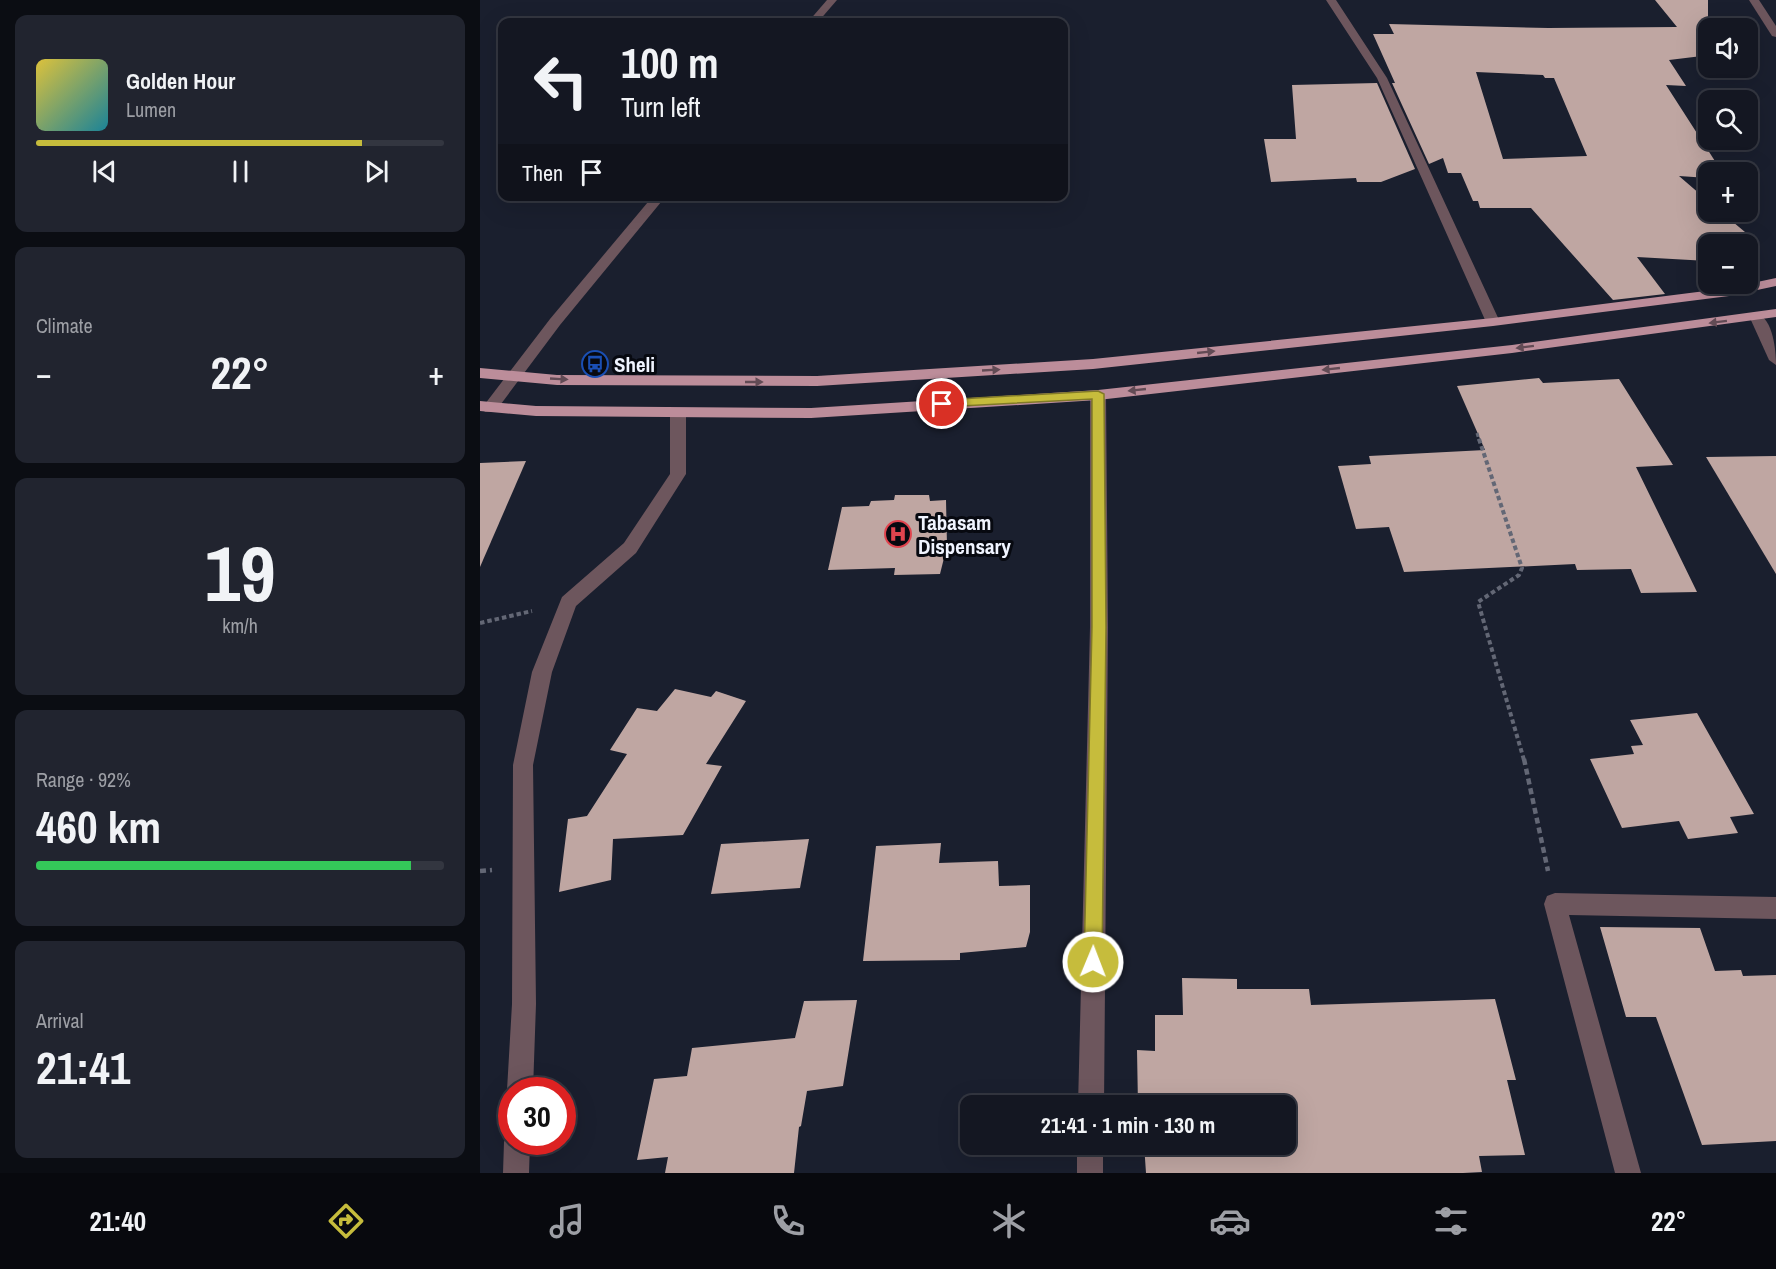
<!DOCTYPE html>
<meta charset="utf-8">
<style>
:root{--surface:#141722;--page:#21242f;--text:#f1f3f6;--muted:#9d9fa5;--line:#333640;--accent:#c6bc3c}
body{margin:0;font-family:"Archivo Narrow",sans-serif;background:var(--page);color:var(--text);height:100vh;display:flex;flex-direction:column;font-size:22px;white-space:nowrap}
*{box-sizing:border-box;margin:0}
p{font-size:20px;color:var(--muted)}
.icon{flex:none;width:33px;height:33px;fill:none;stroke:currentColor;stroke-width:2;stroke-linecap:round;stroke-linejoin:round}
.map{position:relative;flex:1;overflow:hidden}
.sheet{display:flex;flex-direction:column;gap:15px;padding:15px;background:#0b0d13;width:480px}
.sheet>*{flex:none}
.top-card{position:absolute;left:18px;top:18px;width:570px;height:183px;border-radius:12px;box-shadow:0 6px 24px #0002,0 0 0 2px var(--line);background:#141722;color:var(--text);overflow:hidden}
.tools{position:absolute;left:1218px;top:18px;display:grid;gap:12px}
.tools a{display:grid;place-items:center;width:60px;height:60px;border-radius:12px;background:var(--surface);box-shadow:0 6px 24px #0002,0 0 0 2px var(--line);font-size:30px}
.speed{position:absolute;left:18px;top:1077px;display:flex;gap:12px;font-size:30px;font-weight:700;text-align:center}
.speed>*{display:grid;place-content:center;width:78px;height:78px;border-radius:50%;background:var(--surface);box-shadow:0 6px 24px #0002,0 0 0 2px var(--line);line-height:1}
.speed .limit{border:9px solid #d22;background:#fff;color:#111}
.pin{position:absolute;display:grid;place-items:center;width:51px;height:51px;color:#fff;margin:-26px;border:3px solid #fff;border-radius:50%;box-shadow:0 2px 6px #0007}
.me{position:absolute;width:66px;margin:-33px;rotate:1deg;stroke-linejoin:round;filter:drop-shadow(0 0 4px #0008)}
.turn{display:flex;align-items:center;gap:21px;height:126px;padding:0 24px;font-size:27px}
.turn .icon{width:78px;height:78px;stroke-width:2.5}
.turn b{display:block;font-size:42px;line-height:51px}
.then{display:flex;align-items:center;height:57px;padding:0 24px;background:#0003;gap:12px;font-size:22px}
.big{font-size:45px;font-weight:800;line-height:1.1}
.sheet .card{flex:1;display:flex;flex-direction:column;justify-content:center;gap:9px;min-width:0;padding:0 21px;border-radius:12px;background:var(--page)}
.sheet .dial{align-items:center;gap:0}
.dial b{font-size:78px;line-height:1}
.song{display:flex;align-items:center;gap:18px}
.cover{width:72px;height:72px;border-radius:9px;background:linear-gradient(135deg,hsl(50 70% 55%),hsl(190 70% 35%))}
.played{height:6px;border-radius:3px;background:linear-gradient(90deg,var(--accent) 80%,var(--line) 80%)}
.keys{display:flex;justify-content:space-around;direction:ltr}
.heat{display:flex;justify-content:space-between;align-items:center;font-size:33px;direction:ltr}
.charge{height:9px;border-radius:4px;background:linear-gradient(90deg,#34c759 92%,var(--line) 0)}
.trip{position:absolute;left:480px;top:1095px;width:336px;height:60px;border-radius:12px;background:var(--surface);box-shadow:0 6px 24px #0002,0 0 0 2px var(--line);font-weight:800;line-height:60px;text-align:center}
.tab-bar{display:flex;height:96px;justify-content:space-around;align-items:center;background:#08090e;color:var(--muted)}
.tab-bar .icon{width:42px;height:42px}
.tab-bar .on{color:var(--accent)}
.tab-bar b{font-size:27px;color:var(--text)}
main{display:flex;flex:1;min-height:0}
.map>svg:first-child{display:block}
</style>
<main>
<section class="sheet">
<div class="card">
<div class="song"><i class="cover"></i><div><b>Golden Hour</b><p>Lumen</p></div></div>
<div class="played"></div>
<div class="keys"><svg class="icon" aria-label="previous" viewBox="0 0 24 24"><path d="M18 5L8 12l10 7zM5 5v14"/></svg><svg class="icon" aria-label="pause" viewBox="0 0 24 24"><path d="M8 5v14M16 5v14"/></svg><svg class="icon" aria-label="next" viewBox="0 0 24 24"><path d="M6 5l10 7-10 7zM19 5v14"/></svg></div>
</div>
<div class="card"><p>Climate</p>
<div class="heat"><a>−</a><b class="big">22°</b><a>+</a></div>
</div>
<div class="card dial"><b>19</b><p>km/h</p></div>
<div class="card"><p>Range · 92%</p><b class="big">460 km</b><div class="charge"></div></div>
<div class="card"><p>Arrival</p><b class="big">21:41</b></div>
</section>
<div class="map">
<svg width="1296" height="1173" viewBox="0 0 1296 1173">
<rect width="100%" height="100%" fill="#1a1f2e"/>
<g fill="#bfa6a2" fill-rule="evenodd">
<path d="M1175,0H1228V26H1272L1274,49L1268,50V28H1228V63L1222,56L1189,60L1206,86L1186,85L1242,172H1228V178L1199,176L1228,201V212H1241L1277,242L1262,244H1228V261L1157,257L1185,294L1133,300L1051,208H1000L998,201H993L981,173H968L963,158L949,164L912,83H915L893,34H914L909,24L1068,28L1197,27ZM996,72L1063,75L1065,78H1074L1107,156L1023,159Z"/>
<path d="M897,83L935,169L901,182H877L876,178L791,182L784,139H816L812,85Z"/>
<path d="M1059,378L1063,383L1139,379L1193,465L1156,467L1217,592L1161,593L1151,569L1097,570L1095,564L924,572L909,527L876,529L858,466L891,464L889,456L1005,450L977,386Z"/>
<path d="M1296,456V574L1226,457Z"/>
<path d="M46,461L0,567V463Z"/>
<path d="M415,495H449L450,501L466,500L467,546L460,574L414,575L415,568L348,570L362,507L389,506L391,501L414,500Z"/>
<path d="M195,689L231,697L236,691L266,701L226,764L242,766L203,835L133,839L131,880L79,892L88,819L107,816L147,754L130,750L157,708L177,711Z"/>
<path d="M1217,713L1274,814L1250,817L1258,833L1208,839L1199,821L1142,828L1110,759L1154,754L1151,746L1163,745L1150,720Z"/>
<path d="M329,839L320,888L231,894L241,844Z"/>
<path d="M461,843L459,863L518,861L519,886L550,885V932L546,947L480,953V960L383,961L396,846Z"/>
<path d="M1120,927L1220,928L1235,971L1261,970L1263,976L1296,975V1141L1222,1145L1176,1017H1146Z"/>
<path d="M702,978L757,979V989H829L831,1005L1015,999L1036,1080H1027L1045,1155L999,1156L1002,1172L983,1173H666L664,1144H806V1106H658L657,1050L675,1051V1015H703Z"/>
<path d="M377,1000L363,1086L327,1091L321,1126L319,1127L314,1173H185L188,1157L157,1160L174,1079L207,1076L212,1048L315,1038L324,1001Z"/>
</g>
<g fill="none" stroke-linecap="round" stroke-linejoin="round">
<path stroke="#636775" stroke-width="3" stroke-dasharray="4 2" stroke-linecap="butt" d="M997,433L999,440"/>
<g stroke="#636775" stroke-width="4" stroke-dasharray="4.5 3" stroke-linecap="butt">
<path d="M999,439L1042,568L1039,575L998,602L1044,760"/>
<path d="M0,623L52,611"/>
</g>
<g stroke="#636775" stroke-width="4.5" stroke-dasharray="6 4" stroke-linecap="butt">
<path d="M1044,759L1068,871"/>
<path d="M0,871L12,870"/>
</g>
<g fill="#6d565d" fill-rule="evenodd">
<path d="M347,0H357L338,22H328Z"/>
<path d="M846,0H856L907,78L1020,322L1018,325H1008L1006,322L897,78Z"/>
<path d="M1269,0H1279L1296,26V37L1292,36Z"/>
<path d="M173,196H186L80,325L15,412H5L2,408L5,404L70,319Z"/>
<path d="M1277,314C1293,318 1296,351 1296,365L1289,360L1270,318Z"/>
<path d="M618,390L626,395L628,627L624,1106H598L610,627V395Z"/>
<path d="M198,409L206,414V474L156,553L96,606L72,672L53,765L56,1004L53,1090H32V1099L27,1090L32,1004L33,765L52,672L82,597L144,543L190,474V414Z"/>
<path d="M1075,893L1296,897V919L1089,915L1161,1173H1135L1064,904L1067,896Z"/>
<path d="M32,1131V1142H50L49,1173H23L24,1142L28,1133Z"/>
<rect x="597" y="1144" width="26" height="29"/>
</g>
<g fill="#bc8d9a" fill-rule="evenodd">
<path d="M1296,278V286L1249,296L1013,326L613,369L337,386L77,385L0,378V368L77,375L337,376L613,359L1013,318L1249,288Z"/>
<path d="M1296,309V317L1032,353L618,400L331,418L56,416L0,411V401L56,406L331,408L618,390L1032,345Z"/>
</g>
</g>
<defs><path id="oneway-solid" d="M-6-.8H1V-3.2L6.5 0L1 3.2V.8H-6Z" transform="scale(1.5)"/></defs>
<g fill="#624b55">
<use href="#oneway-solid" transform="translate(1238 322) rotate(173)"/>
<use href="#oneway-solid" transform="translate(1045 347) rotate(173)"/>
<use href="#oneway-solid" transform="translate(726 352) rotate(-6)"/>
<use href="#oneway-solid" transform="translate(851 369) rotate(174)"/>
<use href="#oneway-solid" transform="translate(511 370) rotate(-3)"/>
<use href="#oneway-solid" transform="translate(79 379) rotate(3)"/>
<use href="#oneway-solid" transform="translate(274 382)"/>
<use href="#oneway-solid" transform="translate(657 390) rotate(174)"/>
</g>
<path fill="#c6bc3c" stroke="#817a27" stroke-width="1.5" d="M618,391L624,394L626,627L622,962L620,968L613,971L607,968L604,962L612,627V399L462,407L456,404L462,400Z"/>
<defs>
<symbol id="bus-ring" viewBox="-11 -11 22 22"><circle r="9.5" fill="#070910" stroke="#1a4fb4" stroke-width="1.5"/><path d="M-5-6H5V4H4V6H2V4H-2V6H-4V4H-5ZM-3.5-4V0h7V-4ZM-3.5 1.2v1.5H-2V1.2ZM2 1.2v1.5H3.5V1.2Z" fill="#1a4fb4"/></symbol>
<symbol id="hospital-ring" viewBox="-11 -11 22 22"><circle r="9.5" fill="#070910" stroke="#e0444e" stroke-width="1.5"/><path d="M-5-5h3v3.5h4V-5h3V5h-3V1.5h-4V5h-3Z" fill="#e0444e"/></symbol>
</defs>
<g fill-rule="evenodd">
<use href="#bus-ring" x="100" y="349" width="30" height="30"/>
<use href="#hospital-ring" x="403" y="519" width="30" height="30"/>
</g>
<g text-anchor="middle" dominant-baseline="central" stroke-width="6" stroke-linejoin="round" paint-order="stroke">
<g font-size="21" font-weight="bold" fill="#f0f4ff" stroke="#070910" text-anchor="start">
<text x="134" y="364">Sheli</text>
<text x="438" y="522">Tabasam<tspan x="438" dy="24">Dispensary</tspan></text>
</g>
</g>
</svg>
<div class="tools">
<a><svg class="icon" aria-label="sound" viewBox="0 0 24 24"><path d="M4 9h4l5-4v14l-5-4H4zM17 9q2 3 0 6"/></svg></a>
<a><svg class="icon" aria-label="search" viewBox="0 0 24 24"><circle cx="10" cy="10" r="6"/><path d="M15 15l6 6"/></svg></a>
<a>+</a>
<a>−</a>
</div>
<div class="speed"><div class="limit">30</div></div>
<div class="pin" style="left:462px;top:404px;background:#d93025"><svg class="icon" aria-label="arrive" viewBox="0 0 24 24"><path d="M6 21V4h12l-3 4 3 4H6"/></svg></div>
<svg class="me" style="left:613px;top:962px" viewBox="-20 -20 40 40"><circle r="17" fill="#c6bc3c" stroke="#fff" stroke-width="3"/><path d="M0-11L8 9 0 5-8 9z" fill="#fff"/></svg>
<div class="trip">21:41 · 1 min · 130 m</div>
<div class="top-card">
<div class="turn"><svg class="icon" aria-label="left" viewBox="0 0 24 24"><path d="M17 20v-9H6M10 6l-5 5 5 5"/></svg><div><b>100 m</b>Turn left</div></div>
<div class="then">Then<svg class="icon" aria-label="arrive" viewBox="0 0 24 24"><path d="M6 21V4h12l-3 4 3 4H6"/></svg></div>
</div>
</div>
</main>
<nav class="tab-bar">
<b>21:40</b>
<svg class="icon on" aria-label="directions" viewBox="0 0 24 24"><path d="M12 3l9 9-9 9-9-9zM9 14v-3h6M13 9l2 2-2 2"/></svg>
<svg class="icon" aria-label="music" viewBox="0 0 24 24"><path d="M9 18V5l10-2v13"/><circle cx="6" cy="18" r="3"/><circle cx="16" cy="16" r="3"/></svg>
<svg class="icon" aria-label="phone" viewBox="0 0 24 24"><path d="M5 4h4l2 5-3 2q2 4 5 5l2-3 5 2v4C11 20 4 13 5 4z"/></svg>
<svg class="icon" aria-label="climate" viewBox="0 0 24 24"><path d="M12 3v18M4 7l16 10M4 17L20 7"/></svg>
<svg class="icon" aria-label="car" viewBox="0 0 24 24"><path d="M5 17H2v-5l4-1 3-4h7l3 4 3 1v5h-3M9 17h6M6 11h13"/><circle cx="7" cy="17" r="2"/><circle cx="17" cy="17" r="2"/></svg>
<svg class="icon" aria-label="filters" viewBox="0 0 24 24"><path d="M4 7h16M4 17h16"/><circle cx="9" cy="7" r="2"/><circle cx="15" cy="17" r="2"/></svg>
<b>22°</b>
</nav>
